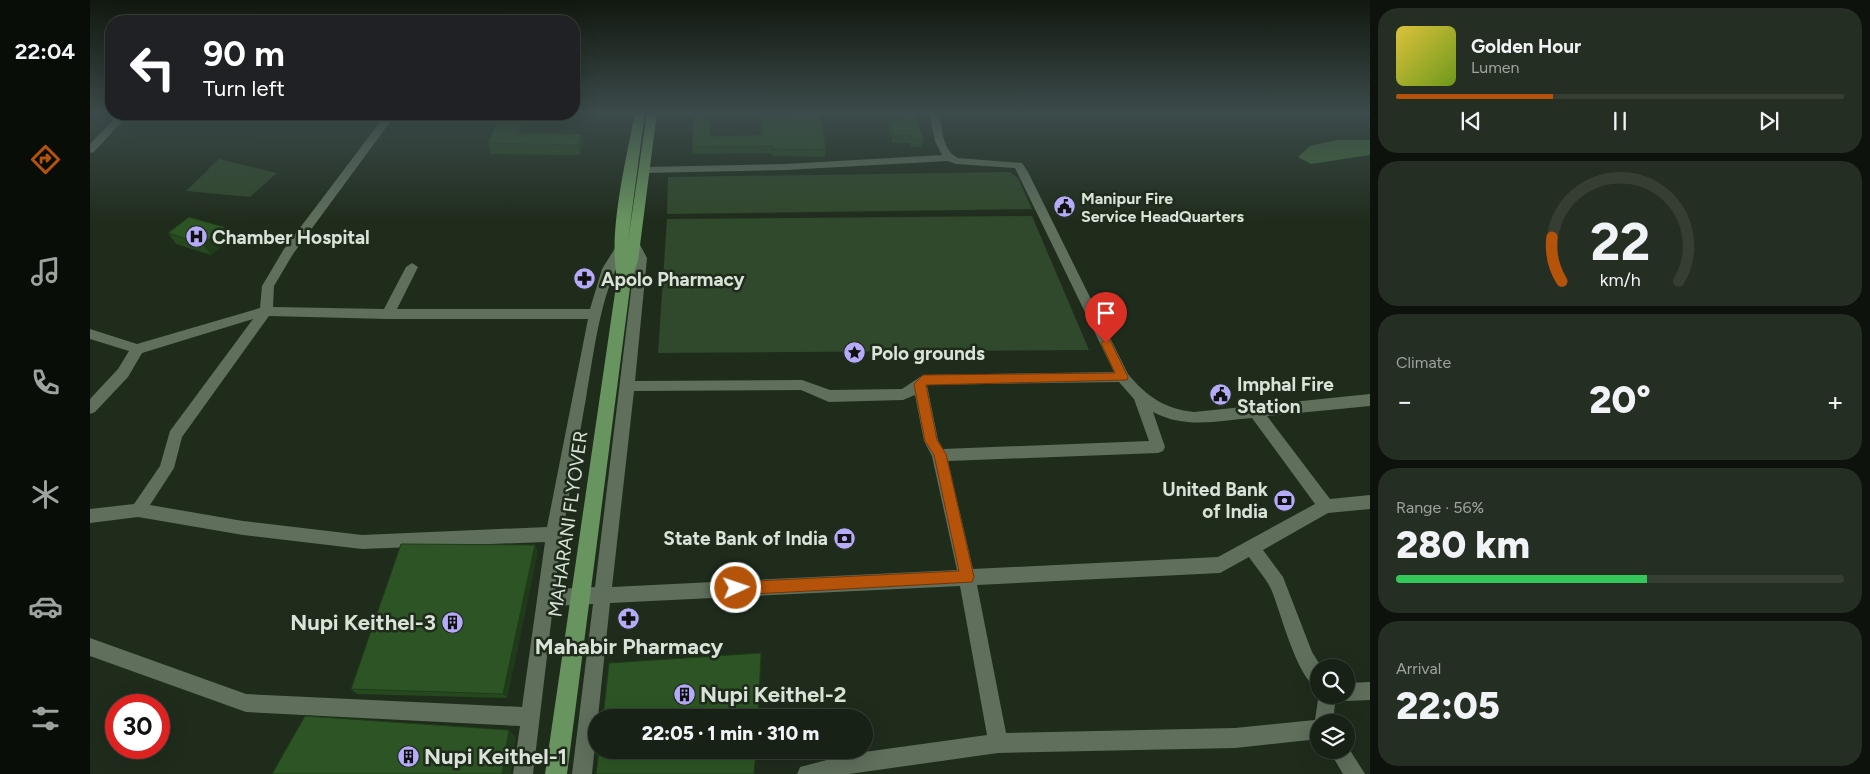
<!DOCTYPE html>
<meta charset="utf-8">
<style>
:root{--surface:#172115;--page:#242e22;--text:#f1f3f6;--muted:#9ea3a0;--line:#363e34;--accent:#b45309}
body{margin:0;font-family:Figtree,sans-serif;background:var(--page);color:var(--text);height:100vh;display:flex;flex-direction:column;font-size:19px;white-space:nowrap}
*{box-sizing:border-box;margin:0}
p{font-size:16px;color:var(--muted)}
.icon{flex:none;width:28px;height:28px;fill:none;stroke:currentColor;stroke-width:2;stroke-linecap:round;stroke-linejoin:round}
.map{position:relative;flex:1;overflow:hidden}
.drawer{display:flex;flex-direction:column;gap:8px;padding:8px;background:#0d120c;width:500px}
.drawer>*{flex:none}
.hud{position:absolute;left:15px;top:15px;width:475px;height:105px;border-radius:20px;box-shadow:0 5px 20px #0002,0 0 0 1px var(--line);background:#202124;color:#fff;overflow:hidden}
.controls{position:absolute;left:1220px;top:659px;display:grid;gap:10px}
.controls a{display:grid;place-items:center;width:45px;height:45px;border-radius:50%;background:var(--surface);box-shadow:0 5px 20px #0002,0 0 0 1px var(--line);font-size:25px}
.speed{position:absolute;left:15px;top:694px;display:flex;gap:10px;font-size:25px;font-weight:700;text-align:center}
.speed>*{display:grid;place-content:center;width:65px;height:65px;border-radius:50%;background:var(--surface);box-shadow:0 5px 20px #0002,0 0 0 1px var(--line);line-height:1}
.speed .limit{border:8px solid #d22;background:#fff;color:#111}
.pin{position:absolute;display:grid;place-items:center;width:42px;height:42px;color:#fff;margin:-51px -21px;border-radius:50% 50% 50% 0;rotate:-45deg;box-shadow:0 0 5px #0007}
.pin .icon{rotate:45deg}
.me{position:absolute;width:55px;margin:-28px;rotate:87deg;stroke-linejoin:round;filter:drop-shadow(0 0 4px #0008)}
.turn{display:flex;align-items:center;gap:18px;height:105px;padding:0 15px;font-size:22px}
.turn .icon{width:65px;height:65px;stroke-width:2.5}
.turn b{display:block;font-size:35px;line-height:42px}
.big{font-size:38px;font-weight:800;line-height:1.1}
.drawer .card{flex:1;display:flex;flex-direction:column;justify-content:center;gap:8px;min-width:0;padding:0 18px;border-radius:20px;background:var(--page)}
.drawer .dial{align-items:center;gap:0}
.dial svg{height:130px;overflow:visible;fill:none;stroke:var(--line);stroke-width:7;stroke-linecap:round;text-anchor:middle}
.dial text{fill:var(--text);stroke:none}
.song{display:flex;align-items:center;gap:15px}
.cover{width:60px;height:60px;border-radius:8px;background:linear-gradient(135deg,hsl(50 70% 55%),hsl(80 70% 35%))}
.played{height:5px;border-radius:2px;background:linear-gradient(90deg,var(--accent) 35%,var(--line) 35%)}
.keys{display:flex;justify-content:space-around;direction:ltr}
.heat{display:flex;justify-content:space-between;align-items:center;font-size:28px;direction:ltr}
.charge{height:8px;border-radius:4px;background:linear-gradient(90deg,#34c759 56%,var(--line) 0)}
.trip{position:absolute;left:498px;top:709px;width:285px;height:50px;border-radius:25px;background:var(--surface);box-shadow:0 5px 20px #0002,0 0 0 1px var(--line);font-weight:800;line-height:50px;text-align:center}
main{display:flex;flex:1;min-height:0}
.tabs{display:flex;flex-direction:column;width:90px;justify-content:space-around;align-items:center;background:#090d08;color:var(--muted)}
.tabs .icon{width:35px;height:35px}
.tabs .on{color:var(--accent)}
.tabs b{font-size:22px;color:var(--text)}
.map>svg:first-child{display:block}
</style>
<main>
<nav class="tabs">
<b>22:04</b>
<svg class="icon on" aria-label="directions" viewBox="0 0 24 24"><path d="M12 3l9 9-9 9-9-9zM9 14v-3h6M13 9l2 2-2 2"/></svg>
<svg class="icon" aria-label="music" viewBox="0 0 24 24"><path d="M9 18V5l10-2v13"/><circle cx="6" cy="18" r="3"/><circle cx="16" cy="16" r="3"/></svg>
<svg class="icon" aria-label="phone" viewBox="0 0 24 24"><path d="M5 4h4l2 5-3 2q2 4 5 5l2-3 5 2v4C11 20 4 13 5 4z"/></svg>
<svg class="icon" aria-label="climate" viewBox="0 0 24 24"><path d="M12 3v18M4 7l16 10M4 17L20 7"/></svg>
<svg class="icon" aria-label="car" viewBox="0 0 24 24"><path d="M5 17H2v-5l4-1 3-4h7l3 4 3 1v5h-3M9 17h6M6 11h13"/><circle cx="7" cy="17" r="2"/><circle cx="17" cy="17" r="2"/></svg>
<svg class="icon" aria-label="filters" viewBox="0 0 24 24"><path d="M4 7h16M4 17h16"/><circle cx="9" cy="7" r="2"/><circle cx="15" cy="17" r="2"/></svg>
</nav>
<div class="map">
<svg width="1280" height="774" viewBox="0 0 1280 774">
<rect width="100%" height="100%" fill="#1f2c1c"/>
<g fill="#30482b">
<path d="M189,114H289L282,123Z"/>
<path d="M129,159L187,173L160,197L96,191Z"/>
<path d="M920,172L928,178L942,209L577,214L578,177Z"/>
<path d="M942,216L999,350L568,353L577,219Z"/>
</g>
<path fill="#416b39" d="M1247,140H1280V155L1221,164L1208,157L1220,146Z"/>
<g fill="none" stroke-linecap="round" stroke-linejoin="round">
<g fill="#5f6f5c" fill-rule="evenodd">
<path d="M839,112H849C852,128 852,150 868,158L932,163L938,172L1038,374C1056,396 1075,409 1104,412L1280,394V406L1177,416L1240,499L1280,495V509L1238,513L1173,550L1193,577L1222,652L1232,668H1229V689C1207,680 1191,612 1181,589C1176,578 1166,568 1159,557L1130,573L887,585L916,733L1145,728L1225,720L1229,693V695H1246L1243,722H1229V739L1145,748L908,753L759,774H707L710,767L760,754L897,735L870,586L520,603L502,774H482L503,604L463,606L443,774H423L430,726L156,712L0,656V638L156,694L432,707L455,542L272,549L153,535L48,517L0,523V509L44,504L70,466L80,431L163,319L52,353L38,377L5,412L0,414V399L28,369L39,351L0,339V329L47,344L170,308L172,286L194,249L296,114H306L203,254L184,286L183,307L294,309L316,267L322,263L328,267L307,309H500L512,269L527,245L531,244L537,248C510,292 505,347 496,398C485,461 473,525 465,589L505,587L545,258L538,244L540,241H548L557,258L545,381L712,380L740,390L812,389L833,375L1024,372L925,168L866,164L858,161L695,170L554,173L549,170L554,167L695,164L852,155L845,141ZM179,316L298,319H498L457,527L272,535L153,521L60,505L84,468L92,437ZM1029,382L1044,399L1059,441L853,449L848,440L837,385ZM711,390L739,402L813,400L825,395L834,441L842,456L867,570L522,587L544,391ZM1063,412C1095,429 1128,421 1162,418L1225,504L1128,557L883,569L858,461L1068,453L1073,451L1075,447Z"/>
<path d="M29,114H39L4,152L0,153V144Z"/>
<path d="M1280,682V700L1256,701L1249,699L1248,695H1256V683Z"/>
<path d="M1256,744L1275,774H1253L1239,750H1256Z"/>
</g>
<path fill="#68945f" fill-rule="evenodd" d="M545,112H555L538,241L557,112H567L548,261L541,280L477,774H455L527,279C518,230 536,162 545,112Z"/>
</g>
<g fill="#26481f">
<path d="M697,112H730L736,150L735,157L683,156L682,153L603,154L602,147L620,136L672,135L671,117H698Z"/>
<path d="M804,112H824L834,140L832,147H820L819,143H803L799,129L800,122L807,121Z"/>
<path d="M435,128L433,133L493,145L490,155L401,154L398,143Z"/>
<path d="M134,227L142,238L121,255L86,244L78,233Z"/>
<path d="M448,551L417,698L267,694L261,689Z"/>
</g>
<g fill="#1f3b19">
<path d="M432,118L435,128L429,144L426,133Z"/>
<path d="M491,134L493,145L490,155L488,145Z"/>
<path d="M134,227L142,238L121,255L113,244Z"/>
<path d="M445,545L448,551L417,698L413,694Z"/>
<path d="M419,730L426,737L421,774H412Z"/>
</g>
<g fill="#2c5424" stroke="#1f3b19">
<path d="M603,112H620V136L672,135L671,117H699V112H730L736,150L683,149V146L602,147Z"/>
<path d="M808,112H824L834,140H822L821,136H804L800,122L810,121Z"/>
<path d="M409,117L432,118L426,133L491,134L488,145L398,143Z"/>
<path d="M99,217L134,227L113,244L78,233Z"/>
<path d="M311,544L445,545L413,694L261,689Z"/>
<path d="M671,653L668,718H513L519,663Z"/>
<path d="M215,716L419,730L412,774H182Z"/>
<path d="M509,750H666L664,774H506Z"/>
</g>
<linearGradient id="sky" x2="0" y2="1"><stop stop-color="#11180f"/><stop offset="0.51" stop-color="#3c4b4b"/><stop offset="1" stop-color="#3c4b4b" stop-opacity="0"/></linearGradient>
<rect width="1280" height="221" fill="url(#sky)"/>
<path fill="#b45309" stroke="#753606" d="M1016,339L1020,340L1038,377L1037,380L836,385L847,440L856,454L884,577L882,582L646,595L641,593L639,588L641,584L646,582L869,571L844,455L835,441L824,384L833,375L1025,373L1011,343Z"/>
<defs>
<symbol id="civic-disc" viewBox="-11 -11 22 22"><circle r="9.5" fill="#b6abf8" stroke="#1f2c1c"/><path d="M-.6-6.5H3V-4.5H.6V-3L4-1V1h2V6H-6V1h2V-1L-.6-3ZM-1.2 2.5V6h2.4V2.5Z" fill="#111"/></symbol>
<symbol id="hospital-disc" viewBox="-11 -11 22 22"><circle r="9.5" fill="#b6abf8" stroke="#1f2c1c"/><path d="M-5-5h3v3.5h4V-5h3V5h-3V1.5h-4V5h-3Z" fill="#111"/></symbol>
<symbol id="pharmacy-disc" viewBox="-11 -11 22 22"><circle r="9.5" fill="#b6abf8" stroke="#1f2c1c"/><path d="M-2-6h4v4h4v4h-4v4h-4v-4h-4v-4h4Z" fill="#111"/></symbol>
<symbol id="sight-disc" viewBox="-11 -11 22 22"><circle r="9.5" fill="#b6abf8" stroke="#1f2c1c"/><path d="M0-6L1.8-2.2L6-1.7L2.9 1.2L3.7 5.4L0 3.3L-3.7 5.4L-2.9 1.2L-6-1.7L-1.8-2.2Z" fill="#111"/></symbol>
<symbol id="bank-disc" viewBox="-11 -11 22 22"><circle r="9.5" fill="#b6abf8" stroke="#1f2c1c"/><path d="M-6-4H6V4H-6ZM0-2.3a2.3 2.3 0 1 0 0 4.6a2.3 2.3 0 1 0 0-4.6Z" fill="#111"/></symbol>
<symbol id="building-disc" viewBox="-11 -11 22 22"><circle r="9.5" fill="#b6abf8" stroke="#1f2c1c"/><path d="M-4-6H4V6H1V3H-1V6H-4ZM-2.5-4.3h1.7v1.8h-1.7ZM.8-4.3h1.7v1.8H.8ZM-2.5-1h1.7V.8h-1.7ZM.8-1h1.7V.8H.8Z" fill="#111"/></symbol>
</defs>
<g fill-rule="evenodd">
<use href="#civic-disc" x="962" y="194" width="25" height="25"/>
<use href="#hospital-disc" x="94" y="224" width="25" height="25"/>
<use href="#pharmacy-disc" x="482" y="266" width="25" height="25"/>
<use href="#sight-disc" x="752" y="340" width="25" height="25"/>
<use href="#civic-disc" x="1118" y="382" width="25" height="25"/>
<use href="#bank-disc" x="1182" y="488" width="25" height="25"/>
<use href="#bank-disc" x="742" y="526" width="25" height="25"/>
<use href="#pharmacy-disc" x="526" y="606" width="25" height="25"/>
<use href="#building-disc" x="350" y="610" width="25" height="25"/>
<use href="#building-disc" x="582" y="682" width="25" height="25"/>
<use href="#building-disc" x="306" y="744" width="25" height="25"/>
</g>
<g text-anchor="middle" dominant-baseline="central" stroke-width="5" stroke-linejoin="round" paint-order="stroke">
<g font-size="16" font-weight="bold" fill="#dae3d8" stroke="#1f2c1c" text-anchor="start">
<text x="991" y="198">Manipur Fire<tspan x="991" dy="18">Service HeadQuarters</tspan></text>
</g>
<g font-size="19" font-weight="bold" fill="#dae3d8" stroke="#1f2c1c" text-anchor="start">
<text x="122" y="237">Chamber Hospital</text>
<text x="511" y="279">Apolo Pharmacy</text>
<text x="781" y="353">Polo grounds</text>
<text x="1147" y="384">Imphal Fire<tspan x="1147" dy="22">Station</tspan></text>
<text x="1178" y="489" text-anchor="end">United Bank<tspan x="1178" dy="22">of India</tspan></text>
<text x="738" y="538" text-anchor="end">State Bank of India</text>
</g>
<g font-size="19" fill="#dae3d8" stroke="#1f2c1c">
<text transform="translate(478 524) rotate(-82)">MAHARANI FLYOVER</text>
</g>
<g font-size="22" font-weight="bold" fill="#dae3d8" stroke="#1f2c1c" text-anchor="start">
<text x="346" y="622" text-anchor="end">Nupi Keithel-3</text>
<text x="539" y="646" text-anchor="middle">Mahabir Pharmacy</text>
<text x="610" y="694">Nupi Keithel-2</text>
<text x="334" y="756">Nupi Keithel-1</text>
</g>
</g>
</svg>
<div class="controls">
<a><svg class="icon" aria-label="search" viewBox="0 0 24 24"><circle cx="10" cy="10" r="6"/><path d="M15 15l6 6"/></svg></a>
<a><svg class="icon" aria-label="layers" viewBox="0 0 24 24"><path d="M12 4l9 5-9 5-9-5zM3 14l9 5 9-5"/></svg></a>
</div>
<div class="speed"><div class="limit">30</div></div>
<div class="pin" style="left:1016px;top:343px;background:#d93025"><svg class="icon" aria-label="arrive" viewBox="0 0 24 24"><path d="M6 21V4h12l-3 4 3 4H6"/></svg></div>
<svg class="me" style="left:646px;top:588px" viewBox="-20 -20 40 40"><circle r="17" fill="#b45309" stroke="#fff" stroke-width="3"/><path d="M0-11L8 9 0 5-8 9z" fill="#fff"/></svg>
<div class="trip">22:05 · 1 min · 310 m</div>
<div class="hud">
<div class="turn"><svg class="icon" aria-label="left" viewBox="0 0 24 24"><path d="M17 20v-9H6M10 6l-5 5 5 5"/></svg><div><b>90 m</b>Turn left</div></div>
</div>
</div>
<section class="drawer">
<div class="card">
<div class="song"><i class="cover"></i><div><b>Golden Hour</b><p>Lumen</p></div></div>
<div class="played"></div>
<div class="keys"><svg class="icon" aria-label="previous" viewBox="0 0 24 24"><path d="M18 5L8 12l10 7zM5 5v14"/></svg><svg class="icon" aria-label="pause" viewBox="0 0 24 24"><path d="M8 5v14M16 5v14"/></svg><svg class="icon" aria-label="next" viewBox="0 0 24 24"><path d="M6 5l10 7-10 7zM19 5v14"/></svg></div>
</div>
<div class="card dial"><svg viewBox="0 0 100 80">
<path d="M14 69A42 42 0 1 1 86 69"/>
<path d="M14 69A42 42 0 0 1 8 42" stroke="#b45309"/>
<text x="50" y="56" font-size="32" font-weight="700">22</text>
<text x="50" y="72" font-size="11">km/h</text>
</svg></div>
<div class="card"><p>Climate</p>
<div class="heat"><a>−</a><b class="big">20°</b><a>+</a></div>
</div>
<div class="card"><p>Range · 56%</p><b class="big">280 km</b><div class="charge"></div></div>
<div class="card"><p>Arrival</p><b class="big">22:05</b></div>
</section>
</main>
